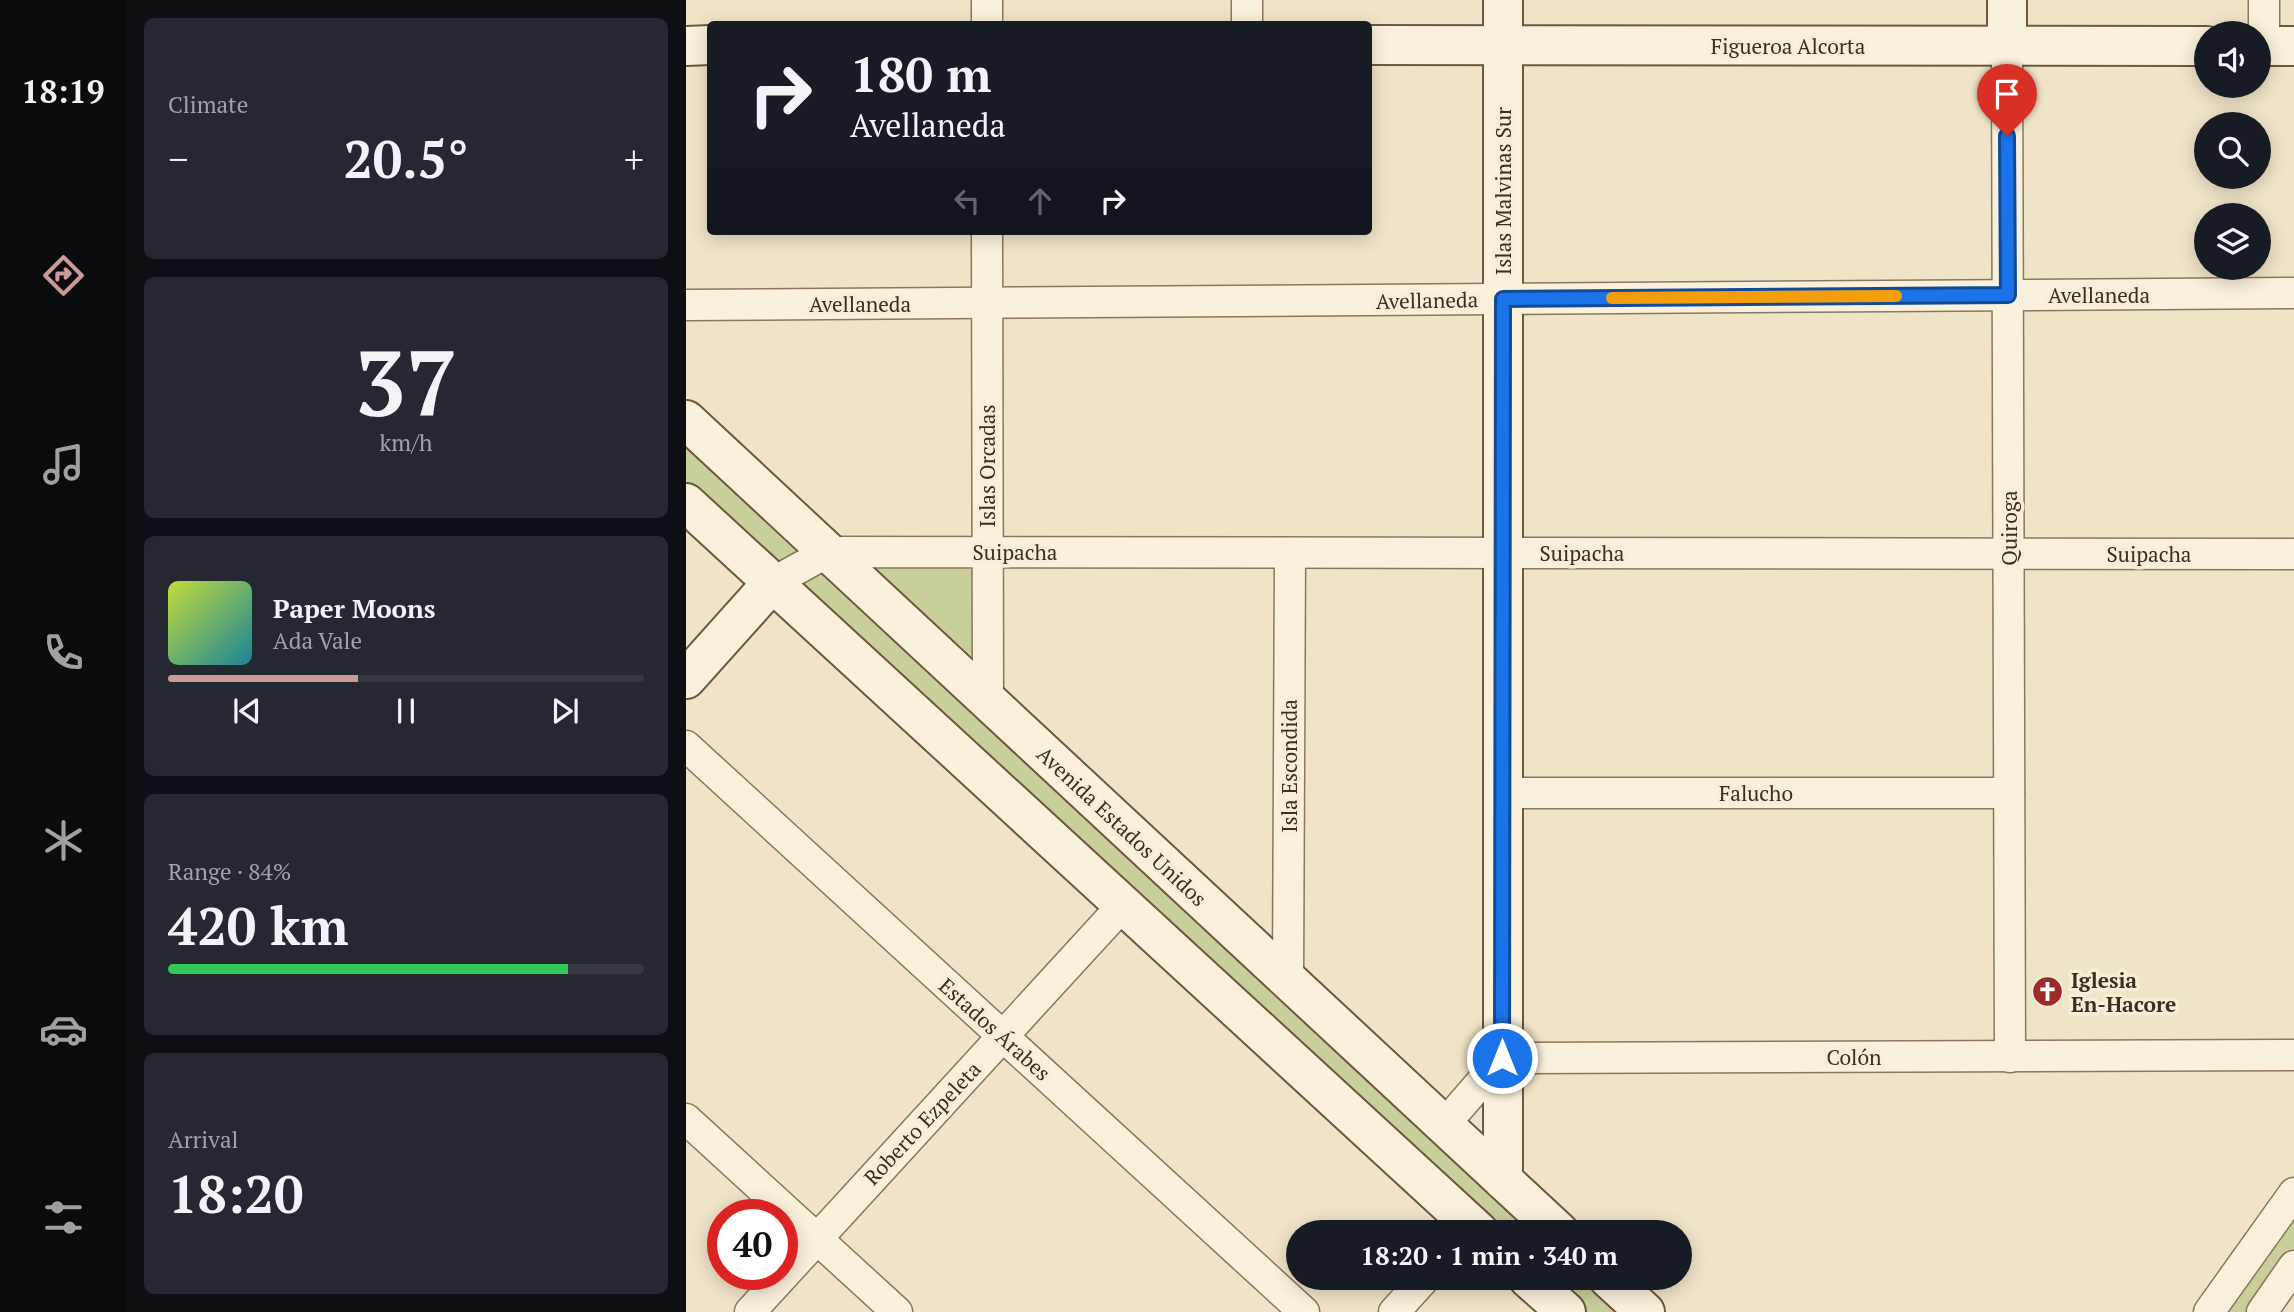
<!DOCTYPE html>
<meta charset="utf-8">
<style>
:root{--surface:#171b24;--page:#242831;--text:#f1f3f6;--muted:#9ea1a6;--line:#363941;--accent:#cc999b}
body{margin:0;font-family:"PT Serif",serif;background:var(--page);color:var(--text);height:100vh;display:flex;flex-direction:column;font-size:26px;white-space:nowrap}
*{box-sizing:border-box;margin:0}
p{font-size:23px;color:var(--muted)}
.icon{flex:none;width:38px;height:38px;fill:none;stroke:currentColor;stroke-width:2;stroke-linecap:round;stroke-linejoin:round}
.map{position:relative;flex:1;overflow:hidden}
.sheet{display:flex;flex-direction:column;gap:18px;padding:18px;background:#0d0f14;width:560px}
.sheet>*{flex:none}
.banner{position:absolute;left:21px;top:21px;width:665px;height:214px;border-radius:7px;box-shadow:0 4px 18px #0003;background:#171b24;color:var(--text);overflow:hidden}
.fabs{position:absolute;left:1508px;top:21px;display:grid;gap:14px}
.fabs a{display:grid;place-items:center;width:77px;height:77px;border-radius:50%;background:var(--surface);box-shadow:0 4px 18px #0003;font-size:35px}
.speed{position:absolute;left:21px;top:1199px;display:flex;gap:14px;font-size:35px;font-weight:700;text-align:center}
.speed>*{display:grid;place-content:center;width:91px;height:91px;border-radius:50%;background:var(--surface);box-shadow:0 4px 18px #0003;line-height:1}
.speed .limit{border:10px solid #d22;background:#fff;color:#111}
.pin{position:absolute;display:grid;place-items:center;width:60px;height:60px;color:#fff;margin:-72px -30px;border-radius:50% 50% 50% 0;rotate:-45deg;box-shadow:0 0 7px #0007}
.pin .icon{rotate:45deg}
.me{position:absolute;width:77px;margin:-38px;rotate:0deg;stroke-linejoin:round;filter:drop-shadow(0 0 5px #0008)}
.turn{display:flex;align-items:center;gap:24px;height:147px;padding:0 28px;font-size:32px}
.turn .icon{width:91px;height:91px;stroke-width:2.5}
.turn b{display:block;font-size:49px;line-height:60px}
.lanes{display:flex;align-items:center;height:66px;padding:0 28px;background:#0003;justify-content:center;gap:35px;direction:ltr}
.lanes .off{opacity:.35}
.big{font-size:52px;font-weight:700;line-height:1.1}
.sheet .card{flex:1;display:flex;flex-direction:column;justify-content:center;gap:10px;min-width:0;padding:0 24px;border-radius:10px;background:var(--page)}
.sheet .dial{align-items:center;gap:0}
.dial b{font-size:91px;line-height:1}
.song{display:flex;align-items:center;gap:21px}
.cover{width:84px;height:84px;border-radius:10px;background:linear-gradient(135deg,hsl(70 70% 55%),hsl(190 70% 35%))}
.played{height:7px;border-radius:4px;background:linear-gradient(90deg,var(--accent) 40%,var(--line) 40%)}
.keys{display:flex;justify-content:space-around;direction:ltr}
.heat{display:flex;justify-content:space-between;align-items:center;font-size:38px;direction:ltr}
.charge{height:10px;border-radius:5px;background:linear-gradient(90deg,#34c759 84%,var(--line) 0)}
.trip{position:absolute;left:600px;top:1220px;width:406px;height:70px;border-radius:35px;background:var(--surface);box-shadow:0 4px 18px #0003;font-weight:700;line-height:70px;text-align:center}
main{display:flex;flex:1;min-height:0}
.dock{display:flex;flex-direction:column;width:126px;justify-content:space-around;align-items:center;background:#090b0e;color:var(--muted)}
.dock .icon{width:49px;height:49px}
.dock .selected{color:var(--accent)}
.dock b{font-size:32px;color:var(--text)}
.map>svg:first-child{display:block}
</style>
<main>
<nav class="dock">
<b>18:19</b>
<svg class="icon selected" aria-label="directions" viewBox="0 0 24 24"><path d="M12 3l9 9-9 9-9-9zM9 14v-3h6M13 9l2 2-2 2"/></svg>
<svg class="icon" aria-label="music" viewBox="0 0 24 24"><path d="M9 18V5l10-2v13"/><circle cx="6" cy="18" r="3"/><circle cx="16" cy="16" r="3"/></svg>
<svg class="icon" aria-label="phone" viewBox="0 0 24 24"><path d="M5 4h4l2 5-3 2q2 4 5 5l2-3 5 2v4C11 20 4 13 5 4z"/></svg>
<svg class="icon" aria-label="climate" viewBox="0 0 24 24"><path d="M12 3v18M4 7l16 10M4 17L20 7"/></svg>
<svg class="icon" aria-label="car" viewBox="0 0 24 24"><path d="M5 17H2v-5l4-1 3-4h7l3 4 3 1v5h-3M9 17h6M6 11h13"/><circle cx="7" cy="17" r="2"/><circle cx="17" cy="17" r="2"/></svg>
<svg class="icon" aria-label="filters" viewBox="0 0 24 24"><path d="M4 7h16M4 17h16"/><circle cx="9" cy="7" r="2"/><circle cx="15" cy="17" r="2"/></svg>
</nav>
<section class="sheet">
<div class="card"><p>Climate</p>
<div class="heat"><a>−</a><b class="big">20.5°</b><a>+</a></div>
</div>
<div class="card dial"><b>37</b><p>km/h</p></div>
<div class="card">
<div class="song"><i class="cover"></i><div><b>Paper Moons</b><p>Ada Vale</p></div></div>
<div class="played"></div>
<div class="keys"><svg class="icon" aria-label="previous" viewBox="0 0 24 24"><path d="M18 5L8 12l10 7zM5 5v14"/></svg><svg class="icon" aria-label="pause" viewBox="0 0 24 24"><path d="M8 5v14M16 5v14"/></svg><svg class="icon" aria-label="next" viewBox="0 0 24 24"><path d="M6 5l10 7-10 7zM19 5v14"/></svg></div>
</div>
<div class="card"><p>Range · 84%</p><b class="big">420 km</b><div class="charge"></div></div>
<div class="card"><p>Arrival</p><b class="big">18:20</b></div>
</section>
<div class="map">
<svg width="1608" height="1312" viewBox="0 0 1608 1312">
<rect width="100%" height="100%" fill="#f0e4c8"/>
<g fill="#c9cf9b">
<path d="M0,420L873,1232H793L0,503Z"/>
<path d="M185,568L286,569V656Z"/>
<path d="M1608,1193V1266L1576,1312H1523Z"/>
<path d="M842,1278H922L959,1312H880Z"/>
</g>
<g fill="none" stroke-linecap="round" stroke-linejoin="round">
<defs>
<g id="street">
<path d="M561,0V24"/>
<path d="M1578,0V46"/>
<path d="M301,24V0"/>
<path d="M1321,46L1324,1057"/>
<path d="M301,231L302,700"/>
<path d="M0,305L1608,293"/>
<path d="M86,583L142,552L1608,554"/>
<path d="M0,746L618,1312"/>
<path d="M816,793H1323"/>
<path d="M602,980L604,553"/>
<path d="M0,1119L211,1312"/>
<path d="M758,1125L816,1058L1608,1055"/>
<path d="M64,1312L437,905"/>
<path d="M708,1312L739,1278"/>
<path d="M1523,1312L1608,1193"/>
<path d="M1576,1312L1608,1266"/>
</g>
<g id="secondary">
<path d="M817,0V1180"/>
<path d="M1321,0V46"/>
<path d="M682,45L1521,46"/>
<path d="M0,46L24,45"/>
<path d="M1573,46H1608"/>
<path d="M0,420L873,1232"/>
<path d="M0,503L793,1232"/>
<path d="M0,679L86,583"/>
<path d="M842,1278L880,1312"/>
<path d="M922,1278L959,1312"/>
</g>
</defs>
<use href="#street" stroke="#8d765c" stroke-width="33"/>
<use href="#secondary" stroke="#6f573f" stroke-width="42"/>
<use href="#street" stroke="#faf1dc" stroke-width="30"/>
<use href="#secondary" stroke="#faf1dc" stroke-width="38"/>
</g>
<g fill="none" stroke-linecap="round" stroke-linejoin="round">
<defs>
<path id="route" d="M816,1058L817,299L1322,295L1321,136"/>
</defs>
<use href="#route" stroke="#114b97" stroke-width="18"/>
<use href="#route" stroke="#1a73e8" stroke-width="12"/>
<path stroke="#f59e0b" stroke-width="12" d="M926,298L1210,296"/>
</g>
<defs>
<symbol id="church-disc" viewBox="-11 -11 22 22"><circle r="9.5" fill="#9e2a2b" stroke="#f7eed8"/><path d="M-1.2-6h2.4v3.5h3.3v2.4h-3.3V6h-2.4V-.1h-3.3v-2.4h3.3Z" fill="#fff"/></symbol>
</defs>
<g fill-rule="evenodd">
<use href="#church-disc" x="1344" y="974" width="35" height="35"/>
</g>
<g text-anchor="middle" dominant-baseline="central" stroke-width="7" stroke-linejoin="round" paint-order="stroke">
<g font-size="21" fill="#3d2e20" stroke="#f7eed8">
<text x="1102" y="46">Figueroa Alcorta</text>
<text transform="translate(817 191) rotate(-90)">Islas Malvinas Sur</text>
<text x="1413" y="295">Avellaneda</text>
<text transform="translate(741 300) rotate(-1)">Avellaneda</text>
<text x="174" y="304">Avellaneda</text>
<text transform="translate(301 466) rotate(-90)">Islas Orcadas</text>
<text transform="translate(1323 528) rotate(-90)">Quiroga</text>
<text x="329" y="552">Suipacha</text>
<text x="896" y="553">Suipacha</text>
<text x="1463" y="554">Suipacha</text>
<text transform="translate(603 766) rotate(-90)">Isla Escondida</text>
<text x="1070" y="793">Falucho</text>
<text transform="translate(436 826) rotate(43)">Avenida Estados Unidos</text>
<text transform="translate(309 1029) rotate(42)">Estados Árabes</text>
<text x="1168" y="1057">Colón</text>
<text transform="translate(236 1123) rotate(-47)">Roberto Ezpeleta</text>
</g>
<g font-size="21" font-weight="bold" fill="#3d2e20" stroke="#f7eed8" text-anchor="start">
<text x="1385" y="980">Iglesia<tspan x="1385" dy="24">En-Hacore</tspan></text>
</g>
</g>
</svg>
<div class="fabs">
<a><svg class="icon" aria-label="sound" viewBox="0 0 24 24"><path d="M4 9h4l5-4v14l-5-4H4zM17 9q2 3 0 6"/></svg></a>
<a><svg class="icon" aria-label="search" viewBox="0 0 24 24"><circle cx="10" cy="10" r="6"/><path d="M15 15l6 6"/></svg></a>
<a><svg class="icon" aria-label="layers" viewBox="0 0 24 24"><path d="M12 4l9 5-9 5-9-5zM3 14l9 5 9-5"/></svg></a>
</div>
<div class="speed"><div class="limit">40</div></div>
<div class="pin" style="left:1321px;top:136px;background:#d93025"><svg class="icon" aria-label="arrive" viewBox="0 0 24 24"><path d="M6 21V4h12l-3 4 3 4H6"/></svg></div>
<svg class="me" style="left:816px;top:1058px" viewBox="-20 -20 40 40"><circle r="17" fill="#1a73e8" stroke="#fff" stroke-width="3"/><path d="M0-11L8 9 0 5-8 9z" fill="#fff"/></svg>
<div class="trip">18:20 · 1 min · 340 m</div>
<div class="banner">
<div class="turn"><svg class="icon" aria-label="right" viewBox="0 0 24 24"><path d="M7 20v-9h11M14 6l5 5-5 5"/></svg><div><b>180 m</b>Avellaneda</div></div>
<div class="lanes"><svg class="icon off" aria-label="left" viewBox="0 0 24 24"><path d="M17 20v-9H6M10 6l-5 5 5 5"/></svg><svg class="icon off" aria-label="ahead" viewBox="0 0 24 24"><path d="M12 20V5M6 11l6-6 6 6"/></svg><svg class="icon" aria-label="right" viewBox="0 0 24 24"><path d="M7 20v-9h11M14 6l5 5-5 5"/></svg></div>
</div>
</div>
</main>
